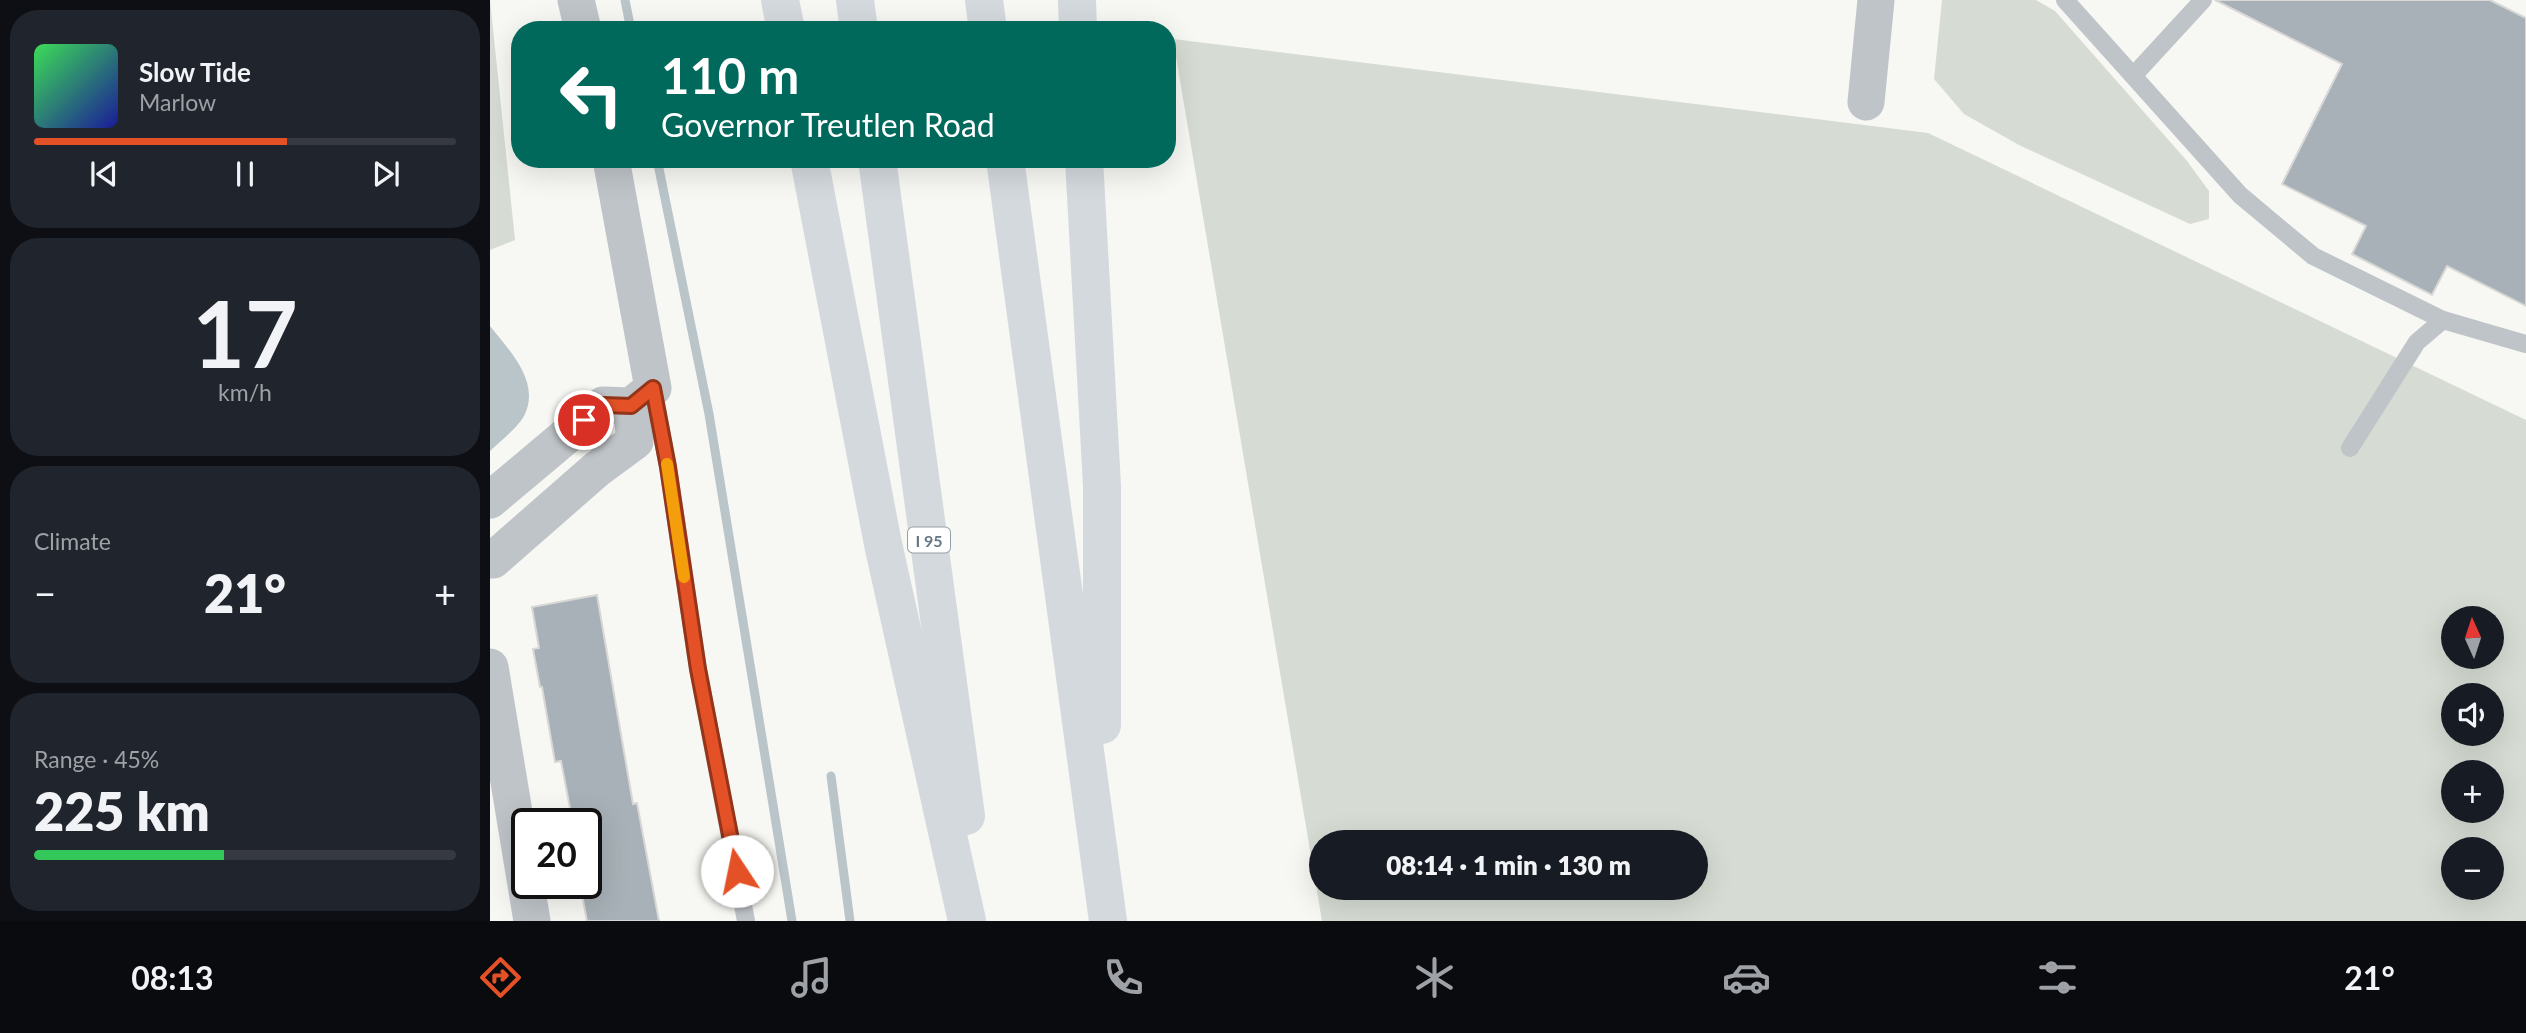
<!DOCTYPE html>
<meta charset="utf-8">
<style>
:root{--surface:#171b24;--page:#20242c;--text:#f1f3f6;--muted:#9ea1a6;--line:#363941;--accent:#e45126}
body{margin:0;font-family:Lato,sans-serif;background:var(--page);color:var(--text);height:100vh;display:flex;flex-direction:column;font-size:26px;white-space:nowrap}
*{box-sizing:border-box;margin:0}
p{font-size:23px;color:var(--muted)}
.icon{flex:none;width:38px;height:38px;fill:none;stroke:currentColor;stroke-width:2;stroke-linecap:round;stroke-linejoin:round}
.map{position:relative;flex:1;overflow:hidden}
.details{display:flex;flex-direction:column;gap:10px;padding:10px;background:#0d0f14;width:490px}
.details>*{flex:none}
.hud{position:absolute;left:21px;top:21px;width:665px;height:147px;border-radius:28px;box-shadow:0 7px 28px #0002;background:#00695c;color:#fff;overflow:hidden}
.needle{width:46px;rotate:357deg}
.buttons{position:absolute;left:1951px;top:606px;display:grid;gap:14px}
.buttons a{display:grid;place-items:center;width:63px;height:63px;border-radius:50%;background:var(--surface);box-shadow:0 7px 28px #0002;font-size:35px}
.speed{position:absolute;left:21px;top:808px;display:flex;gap:14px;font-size:35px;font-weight:700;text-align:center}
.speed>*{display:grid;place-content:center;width:91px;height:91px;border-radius:50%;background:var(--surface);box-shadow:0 7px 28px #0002;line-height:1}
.speed .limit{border:4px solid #111;border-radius:10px;background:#fff;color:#111}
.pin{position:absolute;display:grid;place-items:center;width:60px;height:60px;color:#fff;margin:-30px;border:4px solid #fff;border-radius:50%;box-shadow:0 2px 7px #0007}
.me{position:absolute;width:77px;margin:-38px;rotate:349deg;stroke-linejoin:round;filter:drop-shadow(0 0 5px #0008)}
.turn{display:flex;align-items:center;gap:24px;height:147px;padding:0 35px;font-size:32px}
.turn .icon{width:91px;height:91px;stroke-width:2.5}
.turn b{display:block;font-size:49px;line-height:60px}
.big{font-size:52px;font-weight:800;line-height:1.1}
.details .widget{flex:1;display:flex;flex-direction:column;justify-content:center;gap:10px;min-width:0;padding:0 24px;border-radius:28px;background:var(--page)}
.details .dial{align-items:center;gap:0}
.dial b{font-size:91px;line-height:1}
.song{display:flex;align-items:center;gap:21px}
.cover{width:84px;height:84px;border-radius:10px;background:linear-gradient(135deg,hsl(130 70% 55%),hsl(240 70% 35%))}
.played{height:7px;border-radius:4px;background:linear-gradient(90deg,var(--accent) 60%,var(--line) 60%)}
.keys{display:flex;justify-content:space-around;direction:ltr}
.heat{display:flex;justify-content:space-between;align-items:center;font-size:38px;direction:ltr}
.charge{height:10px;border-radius:5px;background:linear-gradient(90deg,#34c759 45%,var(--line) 0)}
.trip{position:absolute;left:819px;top:830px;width:399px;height:70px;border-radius:35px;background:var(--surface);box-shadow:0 7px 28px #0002;font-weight:800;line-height:70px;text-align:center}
.tabs{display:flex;height:112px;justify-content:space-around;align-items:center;background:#090b0e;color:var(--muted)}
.tabs .icon{width:49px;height:49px}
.tabs .active{color:var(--accent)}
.tabs b{font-size:32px;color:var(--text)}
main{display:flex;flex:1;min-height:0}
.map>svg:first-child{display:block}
</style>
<main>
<section class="details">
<div class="widget">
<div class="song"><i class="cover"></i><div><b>Slow Tide</b><p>Marlow</p></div></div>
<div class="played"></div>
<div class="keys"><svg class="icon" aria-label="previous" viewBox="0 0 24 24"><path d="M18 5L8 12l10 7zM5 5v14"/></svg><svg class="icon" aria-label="pause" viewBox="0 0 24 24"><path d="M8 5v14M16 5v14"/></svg><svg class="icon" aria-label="next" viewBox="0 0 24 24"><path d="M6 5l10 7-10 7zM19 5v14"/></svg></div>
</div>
<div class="widget dial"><b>17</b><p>km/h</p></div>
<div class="widget"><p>Climate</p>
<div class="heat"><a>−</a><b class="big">21°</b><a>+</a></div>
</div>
<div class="widget"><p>Range · 45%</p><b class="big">225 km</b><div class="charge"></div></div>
</section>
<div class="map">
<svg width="2036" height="921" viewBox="0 0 2036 921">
<rect width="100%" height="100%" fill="#f7f7f3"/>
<g fill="#d6dcd3" fill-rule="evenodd">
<path d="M0,0L25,240L0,250Z"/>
<path d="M1452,0H1546L1565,11L1697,161L1719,191V219L1700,224L1529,145L1474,114L1444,79Z"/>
<path d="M683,39L1438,133L2036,420V921H832ZM1964,618H2002V656H1964ZM1964,695H2002V733H1964ZM1964,772H2002V810H1964ZM831,842H1206V887H831ZM1964,849H2002V887H1964Z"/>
</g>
<path fill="#bac5ca" d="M0,326C19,350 50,381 35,414C29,427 10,441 0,451Z"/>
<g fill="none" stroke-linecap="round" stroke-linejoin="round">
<g stroke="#bac5ca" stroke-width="9">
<path d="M135,0L141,30"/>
<path d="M167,159L219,414L302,921"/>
<path d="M341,776L360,921"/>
</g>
</g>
<g fill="#a8b1b7" stroke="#d8d8d6" stroke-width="2">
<path d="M1725,0H2000L2036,18V306L1957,266L1942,295L1862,254L1876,226L1792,184L1852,64Z"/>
<path d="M107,595L143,804L147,803L169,921H97L90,884H96V824H83L71,761L65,762L52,687H50L43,649L49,648L42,607Z"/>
</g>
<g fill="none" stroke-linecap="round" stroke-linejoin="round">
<g stroke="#bfc4c8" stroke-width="18">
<path d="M1575,0L1750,195L1823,256L1953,320L2036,344"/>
<path d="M1644,75L1713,0"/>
<path d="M163,388L178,467L208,669L256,921"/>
<path d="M1860,448L1927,342L1953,320"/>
</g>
<g stroke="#bfc4c8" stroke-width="37">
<path d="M86,0L93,30"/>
<path d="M1376,102L1386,0"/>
<path d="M0,500L113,405L141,406L163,388L121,159"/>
<path d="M0,560H3L107,469L145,441L141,406"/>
<path d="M0,667L42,921"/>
</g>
<g stroke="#d4d9dd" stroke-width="38">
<path d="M290,0L296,30"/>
<path d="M365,0L369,30"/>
<path d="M494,0L498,30"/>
<path d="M587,0L588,30"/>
<path d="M319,159L393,544L477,921"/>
<path d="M387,159L476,816"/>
<path d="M515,159L618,921"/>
<path d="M594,159L612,486V725"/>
</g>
</g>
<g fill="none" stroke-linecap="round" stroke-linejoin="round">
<defs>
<path id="route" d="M94,420L113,405L141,406L163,388L178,467L208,669L247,871"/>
</defs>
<use href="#route" stroke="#943519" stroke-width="18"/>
<use href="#route" stroke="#e45126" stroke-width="12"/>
<path stroke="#f59e0b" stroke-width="12" d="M177,464L194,577"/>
</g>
<g text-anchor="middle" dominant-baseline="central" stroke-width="7" stroke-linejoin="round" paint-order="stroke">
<rect fill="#fff" stroke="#93a0aa" stroke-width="2" x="418" y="527.5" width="42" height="25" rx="5"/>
<g font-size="16" font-weight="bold" fill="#657785">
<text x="439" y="540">I 95</text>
</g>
</g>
</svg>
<div class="buttons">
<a><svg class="needle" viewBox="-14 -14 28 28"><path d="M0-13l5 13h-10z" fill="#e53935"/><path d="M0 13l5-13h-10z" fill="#9ea1a6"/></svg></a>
<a><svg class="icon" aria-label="sound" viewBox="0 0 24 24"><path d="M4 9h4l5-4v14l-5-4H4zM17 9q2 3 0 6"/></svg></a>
<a>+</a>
<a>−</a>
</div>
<div class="speed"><div class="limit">20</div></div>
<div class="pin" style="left:94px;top:420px;background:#d93025"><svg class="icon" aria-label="arrive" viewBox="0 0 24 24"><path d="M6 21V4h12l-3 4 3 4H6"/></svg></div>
<svg class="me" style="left:247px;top:871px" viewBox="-20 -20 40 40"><circle r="19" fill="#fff"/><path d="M0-13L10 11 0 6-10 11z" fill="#e45126"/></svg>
<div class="trip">08:14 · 1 min · 130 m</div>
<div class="hud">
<div class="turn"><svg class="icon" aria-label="left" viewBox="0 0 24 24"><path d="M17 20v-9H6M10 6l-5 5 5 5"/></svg><div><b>110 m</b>Governor Treutlen Road</div></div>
</div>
</div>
</main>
<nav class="tabs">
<b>08:13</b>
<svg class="icon active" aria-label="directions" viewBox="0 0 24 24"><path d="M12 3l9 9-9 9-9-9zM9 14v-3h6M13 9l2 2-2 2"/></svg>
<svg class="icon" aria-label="music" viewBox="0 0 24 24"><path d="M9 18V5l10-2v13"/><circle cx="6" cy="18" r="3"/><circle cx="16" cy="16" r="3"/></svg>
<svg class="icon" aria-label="phone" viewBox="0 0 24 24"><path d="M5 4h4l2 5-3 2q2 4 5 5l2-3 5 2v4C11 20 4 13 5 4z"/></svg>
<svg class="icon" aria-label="climate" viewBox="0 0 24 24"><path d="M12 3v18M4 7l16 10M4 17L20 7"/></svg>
<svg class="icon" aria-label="car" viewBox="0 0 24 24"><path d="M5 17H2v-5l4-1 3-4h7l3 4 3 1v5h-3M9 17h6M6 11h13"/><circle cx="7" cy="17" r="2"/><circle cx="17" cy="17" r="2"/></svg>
<svg class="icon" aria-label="filters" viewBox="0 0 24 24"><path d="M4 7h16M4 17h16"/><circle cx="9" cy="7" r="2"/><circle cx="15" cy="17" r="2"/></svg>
<b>21°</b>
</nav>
